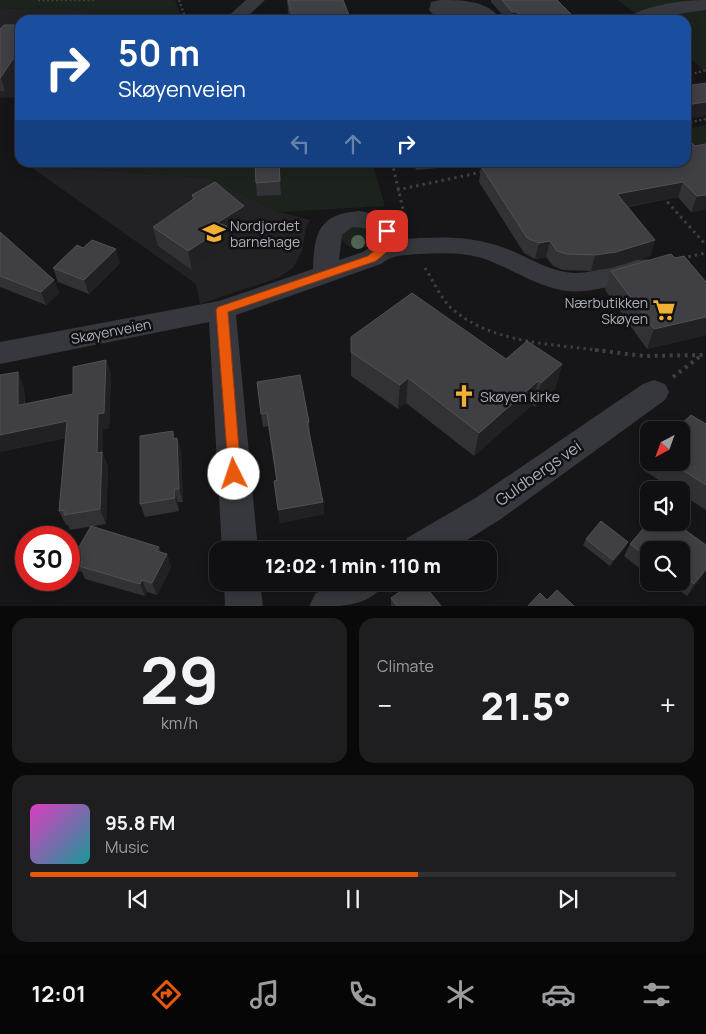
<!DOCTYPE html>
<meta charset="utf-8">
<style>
:root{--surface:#101012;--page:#1e1e20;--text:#f1f3f6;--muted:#9c9d9f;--line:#303032;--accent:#ea580c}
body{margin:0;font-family:Manrope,sans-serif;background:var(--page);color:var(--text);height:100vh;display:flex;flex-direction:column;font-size:19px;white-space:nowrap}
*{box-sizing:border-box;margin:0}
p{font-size:16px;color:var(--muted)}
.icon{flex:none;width:28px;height:28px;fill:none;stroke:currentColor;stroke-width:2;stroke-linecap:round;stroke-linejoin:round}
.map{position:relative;height:606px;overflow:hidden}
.drawer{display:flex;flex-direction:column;gap:12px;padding:12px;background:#09090a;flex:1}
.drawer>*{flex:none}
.top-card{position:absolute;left:15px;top:15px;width:676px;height:152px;border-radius:15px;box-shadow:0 2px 12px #0003,0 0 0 1px var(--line);background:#1a4fa0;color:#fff;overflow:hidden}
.needle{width:32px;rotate:221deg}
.tools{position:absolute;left:640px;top:421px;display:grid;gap:10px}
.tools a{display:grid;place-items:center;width:50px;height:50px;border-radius:10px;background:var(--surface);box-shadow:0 2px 12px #0003,0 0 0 1px var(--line);font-size:25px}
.speed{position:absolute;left:15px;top:526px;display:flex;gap:10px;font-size:25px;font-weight:700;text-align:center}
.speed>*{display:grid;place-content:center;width:65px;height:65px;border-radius:50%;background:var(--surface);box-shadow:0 2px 12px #0003,0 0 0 1px var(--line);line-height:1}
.speed .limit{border:8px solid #d22;background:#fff;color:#111}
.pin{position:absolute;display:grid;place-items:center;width:42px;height:42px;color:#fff;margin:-21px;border-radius:10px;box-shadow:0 2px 8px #0006}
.me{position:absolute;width:55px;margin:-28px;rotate:356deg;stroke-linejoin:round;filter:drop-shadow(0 0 4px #0008)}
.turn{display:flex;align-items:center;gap:18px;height:105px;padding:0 20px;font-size:22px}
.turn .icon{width:65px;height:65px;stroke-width:2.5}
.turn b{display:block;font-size:35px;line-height:42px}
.lanes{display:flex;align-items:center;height:48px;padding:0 20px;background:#0003;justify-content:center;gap:25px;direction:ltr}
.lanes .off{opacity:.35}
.big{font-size:38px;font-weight:800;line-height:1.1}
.drawer .tile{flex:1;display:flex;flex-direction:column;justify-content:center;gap:8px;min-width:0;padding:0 18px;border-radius:15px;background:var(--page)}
.drawer .dial{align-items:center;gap:0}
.dial b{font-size:65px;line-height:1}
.song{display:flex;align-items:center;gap:15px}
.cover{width:60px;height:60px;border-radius:8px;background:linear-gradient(135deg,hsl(310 70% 55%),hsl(180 70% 35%))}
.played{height:5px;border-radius:2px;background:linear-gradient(90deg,var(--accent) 60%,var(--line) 60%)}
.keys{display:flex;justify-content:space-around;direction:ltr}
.heat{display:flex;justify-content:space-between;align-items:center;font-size:28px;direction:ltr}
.drawer .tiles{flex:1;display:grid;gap:12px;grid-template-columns:1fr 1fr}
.tile:last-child{grid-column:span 2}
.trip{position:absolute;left:209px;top:541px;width:288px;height:50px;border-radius:15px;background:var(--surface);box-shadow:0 2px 12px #0003,0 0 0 1px var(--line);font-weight:800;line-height:50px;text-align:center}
.tab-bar{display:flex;height:80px;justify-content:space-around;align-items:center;background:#060607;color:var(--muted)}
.tab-bar .icon{width:35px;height:35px}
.tab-bar .on{color:var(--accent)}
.tab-bar b{font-size:22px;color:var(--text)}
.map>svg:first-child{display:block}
</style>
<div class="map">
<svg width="706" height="607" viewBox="0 0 706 607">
<rect width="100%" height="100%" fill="#161618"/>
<g fill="#222225">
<path d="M0,8L89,11L90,20H20V146H16L18,97L0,98Z"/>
<path d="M28,165L210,178L278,212L310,220L306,228L302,251L293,268L278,278L200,304L196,284Z"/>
</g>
<g fill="#1c231d">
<path d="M0,0H175L182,20H90L88,11L0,8Z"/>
<path d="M618,0H706V72L686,55V20H644Z"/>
<path d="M706,125V145L695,147L686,138V129Z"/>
<path d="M26,163H372L385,206L278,212L210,178L28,165Z"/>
<path d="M359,225L375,233L376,239C367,252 349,252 341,238C344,228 350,227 359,225Z"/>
</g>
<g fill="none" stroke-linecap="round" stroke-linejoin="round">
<g stroke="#3d3f44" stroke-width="2.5" stroke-dasharray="2 2.5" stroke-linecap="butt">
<path d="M38,0H95"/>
<path d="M179,0L186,20"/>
<path d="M686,76L706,70"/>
<path d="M686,123L706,119"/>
</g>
<g stroke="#3d3f44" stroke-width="3" stroke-dasharray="2.5 4" stroke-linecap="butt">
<path d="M392,162L405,218"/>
<path d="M397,190L482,172"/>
<path d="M663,197L706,245"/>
<path d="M682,258L706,253"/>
<path d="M425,268C433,280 440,297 450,307C490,344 554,344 605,351"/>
</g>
<g stroke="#3d3f44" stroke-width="4" stroke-dasharray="3 4.5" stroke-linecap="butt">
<path d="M595,350L644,356L706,355"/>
<path d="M673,377L702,355"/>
</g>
<g fill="#37383d" fill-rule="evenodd">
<path d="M246,0H265L244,20H224Z"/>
<path d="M440,0C461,0 489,0 501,20C483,20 440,25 429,10L431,2Z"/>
<path d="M706,0V10C679,13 655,20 628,20C638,5 688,0 706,0Z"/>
<path d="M359,211C379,214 391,219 402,236L401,239C436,237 469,235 502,247C526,255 548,272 574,273C600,274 632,254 655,261L659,267L655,273C627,281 596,294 566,291C537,287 512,269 485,259C464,252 441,253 420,254C405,255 393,254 381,264L236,315L258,550H222L209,322L0,364V342L219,301L313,269C314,233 319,214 359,211ZM352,227L364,228L375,235L374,244L363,252L339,260L342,235Z"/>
<path d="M654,380L665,384L669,392L665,400L501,519L451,550H402L407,538L477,497L643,384Z"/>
<path d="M224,582H260L263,607H225Z"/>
<path d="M333,582H385C371,607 339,607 309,607L315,594Z"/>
</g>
</g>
<circle fill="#506452" cx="358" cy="242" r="7"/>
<g fill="#323236">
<path d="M287,0H343L351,20H290L288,12Z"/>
<path d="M491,0H557L571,14L570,20H507L491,2Z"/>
<path d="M20,25V67L5,91H0V29Z"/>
<path d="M706,144V209L691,212L678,197L628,207L655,240L650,256L611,268L591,271L563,270L553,266L546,257L535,259L524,253L479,182L481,166L695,146Z"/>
<path d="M279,162L281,195L257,196L256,183Z"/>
<path d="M413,162H439V168L416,170Z"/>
<path d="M192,195L244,206L247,225L228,237L230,245L192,270L158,246L153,227L192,200Z"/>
<path d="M0,232L54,280L59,293L46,305L0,287Z"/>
<path d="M675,258L706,282V335L647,349L605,290L611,271Z"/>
<path d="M120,263L89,294L58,282L53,268Z"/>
<path d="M351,337L506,359L562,364L555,389L535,407L532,405L474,456L406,403L398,409L351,376Z"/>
<path d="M106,360L111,375L109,428L103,429V454L108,467L106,524L70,530L68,525H66L59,511L65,438L0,452V375L18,372L24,388L25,404L73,394Z"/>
<path d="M257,382L309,422L310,435L323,502L324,514L280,523L274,481L276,480L268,426L263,427Z"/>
<path d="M706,424V510L681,494V490H675L643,470L649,457V462H681Z"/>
<path d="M173,431L175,439L177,438L181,452L183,502H178L179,511L145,517L140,504Z"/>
<path d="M586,539L625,548L610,566L583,545Z"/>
<path d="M630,544L706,545V571L687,596L672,585L668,590L658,582H681V550H649V576L624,556Z"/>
<path d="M159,547L161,553L167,554L171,567L157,595L147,592L145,596L85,579L82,572L78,571L72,559Z"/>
<path d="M391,598L441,606L391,607Z"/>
</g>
<g fill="#212124">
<path d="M512,12H517L515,20H511Z"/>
<path d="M571,14L570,20H550V16Z"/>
<path d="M20,49V67L5,91L1,78Z"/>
<path d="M706,102V116L686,119V105Z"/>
<path d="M210,162H231L211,166Z"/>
<path d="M683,182L678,197L613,209L617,194Z"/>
<path d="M706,195V209L691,212L697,196Z"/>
<path d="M244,206L247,225L228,237L230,245L192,270L188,251L217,223Z"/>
<path d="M655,240L650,256L611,268L591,271L595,255Z"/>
<path d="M550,241L546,257L535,259L539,243Z"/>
<path d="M116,249L120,263L89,294L84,280Z"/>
<path d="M54,280L59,293L46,305L41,292Z"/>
<path d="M706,317V335L647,349L654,329Z"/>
<path d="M106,360L111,375L109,428L103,429V454L108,467L106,524L100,509L97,453L98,414Z"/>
<path d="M562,364L555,389L535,407L541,383Z"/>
<path d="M18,372L24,388L25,420L18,405Z"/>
<path d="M408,378L406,403L398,409L400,385Z"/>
<path d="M538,381L532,405L474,456L479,433Z"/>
<path d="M67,421L73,436L0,452V435Z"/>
<path d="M177,438L181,452L183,502L179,489Z"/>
<path d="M174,489L178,502L179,511L175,498Z"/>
<path d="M323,502L324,514L280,523L278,510Z"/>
<path d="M628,542L625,548L610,566L613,560Z"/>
<path d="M167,554L171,567L157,595L152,583Z"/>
<path d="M706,569V571L687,596L694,584Z"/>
<path d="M142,580L147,592L145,596L140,584Z"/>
</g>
<g fill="#3f3f44" stroke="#4f5156">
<path d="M288,0H343L351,20H293Z"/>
<path d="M502,0H557L571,14L550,16L554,20H524L517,12H512Z"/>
<path d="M415,16L417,20H387L386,19Z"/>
<path d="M4,25H20V49L0,78V29Z"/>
<path d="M706,83V102L686,105V86Z"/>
<path d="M686,137L695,146L706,144V195L697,196L683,182L617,194L655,240L616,252L595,255L567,254L557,251L550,241L539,243L527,238L481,166L504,162H686Z"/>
<path d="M255,162H279L280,181L256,183Z"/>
<path d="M215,182L244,206L217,223L227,226L188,251L153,227L195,198L192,195Z"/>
<path d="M0,232L54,280L41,292L0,276Z"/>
<path d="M92,240L116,249L84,280L53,268L77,245L83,248Z"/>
<path d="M671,254L675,258L684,256L706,282V317L654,329L611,271Z"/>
<path d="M412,293L506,359L527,341L562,364L541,383L538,381L479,433L408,378L400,385L351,352V337Z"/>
<path d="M106,360L104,413L98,414L97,453L102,452L100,509L64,515V510L59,511L67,421L0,435V375L18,372V405H20L73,394V367Z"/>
<path d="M300,375L309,422H307L323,502L278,510L274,481L277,480L267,413L261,414L257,382Z"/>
<path d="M691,415L706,424V485L670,462H681V430H675Z"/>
<path d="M173,431V439L177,438L179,489H174L175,498L140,504V436Z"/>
<path d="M601,521L628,542L613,560L586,539Z"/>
<path d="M649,522H674L706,545V569L694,584L681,574V550H649V558L630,544Z"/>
<path d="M91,526L159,547L156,551L167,554L152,583L142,580L140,584L79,566L82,562L72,559Z"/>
<path d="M414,582H422L441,606L398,607L391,598Z"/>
<path d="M557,590L575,607H527L540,593L547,600Z"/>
</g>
<path fill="#ea580c" stroke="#983908" d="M387,228L390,229L394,236L389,250L376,261L228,312L241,474L239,478H229L216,310L218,307L368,256C376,249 386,243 382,231Z"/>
<defs>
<symbol id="school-bare" viewBox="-9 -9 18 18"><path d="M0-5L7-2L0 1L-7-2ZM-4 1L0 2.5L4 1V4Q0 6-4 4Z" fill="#f2b134" stroke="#111113" stroke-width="2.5" paint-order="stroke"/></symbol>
<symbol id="supermarket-bare" viewBox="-9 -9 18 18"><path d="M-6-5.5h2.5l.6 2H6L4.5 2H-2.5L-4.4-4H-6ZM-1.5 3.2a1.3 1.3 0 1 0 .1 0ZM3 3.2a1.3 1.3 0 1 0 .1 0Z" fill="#f2b134" stroke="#111113" stroke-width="2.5" paint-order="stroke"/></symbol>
<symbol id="church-bare" viewBox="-9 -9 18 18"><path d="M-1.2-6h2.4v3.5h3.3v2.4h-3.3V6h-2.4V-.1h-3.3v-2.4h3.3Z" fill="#f2b134" stroke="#111113" stroke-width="2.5" paint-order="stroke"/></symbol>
</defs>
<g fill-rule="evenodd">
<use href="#school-bare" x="198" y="217" width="32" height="32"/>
<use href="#supermarket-bare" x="648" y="294" width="32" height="32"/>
<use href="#church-bare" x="448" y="380" width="32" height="32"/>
</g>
<g text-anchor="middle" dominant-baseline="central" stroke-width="5" stroke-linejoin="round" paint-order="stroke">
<g font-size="14" fill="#a8adb8" stroke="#111113" text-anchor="start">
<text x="230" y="225">Nordjordet<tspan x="230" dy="16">barnehage</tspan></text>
<text x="648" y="302" text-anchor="end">Nærbutikken<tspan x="648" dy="16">Skøyen</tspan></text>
<text x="480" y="396">Skøyen kirke</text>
</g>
<g font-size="14" fill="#a8adb8" stroke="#111113">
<text transform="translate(111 331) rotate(-11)">Skøyenveien</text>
</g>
<g font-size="16" fill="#a8adb8" stroke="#111113">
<text transform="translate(538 473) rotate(-35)">Guldbergs vei</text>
</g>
</g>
</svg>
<div class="tools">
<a><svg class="needle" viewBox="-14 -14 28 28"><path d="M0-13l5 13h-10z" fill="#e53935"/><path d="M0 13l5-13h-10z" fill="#9c9d9f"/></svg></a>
<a><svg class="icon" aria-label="sound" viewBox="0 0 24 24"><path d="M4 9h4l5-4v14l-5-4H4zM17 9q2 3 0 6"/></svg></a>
<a><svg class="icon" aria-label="search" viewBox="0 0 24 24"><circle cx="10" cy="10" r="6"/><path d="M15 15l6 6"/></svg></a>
</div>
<div class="speed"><div class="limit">30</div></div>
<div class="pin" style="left:387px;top:231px;background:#d93025"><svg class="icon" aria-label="arrive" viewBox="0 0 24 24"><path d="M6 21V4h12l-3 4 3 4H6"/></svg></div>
<svg class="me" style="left:234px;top:474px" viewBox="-20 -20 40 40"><circle r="19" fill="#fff"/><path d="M0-13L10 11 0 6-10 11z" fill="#ea580c"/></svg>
<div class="trip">12:02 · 1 min · 110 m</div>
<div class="top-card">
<div class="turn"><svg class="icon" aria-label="right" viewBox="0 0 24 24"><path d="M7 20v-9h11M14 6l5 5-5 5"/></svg><div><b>50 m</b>Skøyenveien</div></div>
<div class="lanes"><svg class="icon off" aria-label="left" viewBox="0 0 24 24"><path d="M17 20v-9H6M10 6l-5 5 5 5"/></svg><svg class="icon off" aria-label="ahead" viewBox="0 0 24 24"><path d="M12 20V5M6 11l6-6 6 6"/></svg><svg class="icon" aria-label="right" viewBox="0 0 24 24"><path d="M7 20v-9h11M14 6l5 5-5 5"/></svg></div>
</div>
</div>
<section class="drawer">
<div class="tiles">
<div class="tile dial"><b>29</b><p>km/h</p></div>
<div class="tile"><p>Climate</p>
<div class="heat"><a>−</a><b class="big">21.5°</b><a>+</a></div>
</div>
<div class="tile">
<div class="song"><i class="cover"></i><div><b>95.8 FM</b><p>Music</p></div></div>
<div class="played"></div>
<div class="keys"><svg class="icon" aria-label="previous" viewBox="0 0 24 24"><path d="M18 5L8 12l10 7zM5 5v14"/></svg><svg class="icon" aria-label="pause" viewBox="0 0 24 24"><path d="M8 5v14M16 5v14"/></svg><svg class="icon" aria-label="next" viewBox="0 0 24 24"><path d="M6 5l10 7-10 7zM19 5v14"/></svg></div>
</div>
</div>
</section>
<nav class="tab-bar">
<b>12:01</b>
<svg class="icon on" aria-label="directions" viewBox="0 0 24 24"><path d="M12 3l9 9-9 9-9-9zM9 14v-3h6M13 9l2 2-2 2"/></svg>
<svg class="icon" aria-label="music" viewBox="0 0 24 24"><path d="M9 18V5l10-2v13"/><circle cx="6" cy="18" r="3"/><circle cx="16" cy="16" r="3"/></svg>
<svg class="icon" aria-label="phone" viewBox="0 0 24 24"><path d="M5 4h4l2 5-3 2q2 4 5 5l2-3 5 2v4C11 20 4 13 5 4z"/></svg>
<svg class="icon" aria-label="climate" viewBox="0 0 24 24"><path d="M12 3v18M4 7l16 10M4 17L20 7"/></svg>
<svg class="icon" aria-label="car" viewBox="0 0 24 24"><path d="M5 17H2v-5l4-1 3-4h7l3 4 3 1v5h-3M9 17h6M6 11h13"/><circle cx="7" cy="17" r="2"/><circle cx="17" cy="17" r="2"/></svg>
<svg class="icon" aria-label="filters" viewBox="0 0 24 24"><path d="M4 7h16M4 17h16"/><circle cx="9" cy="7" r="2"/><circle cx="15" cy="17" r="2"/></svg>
</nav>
